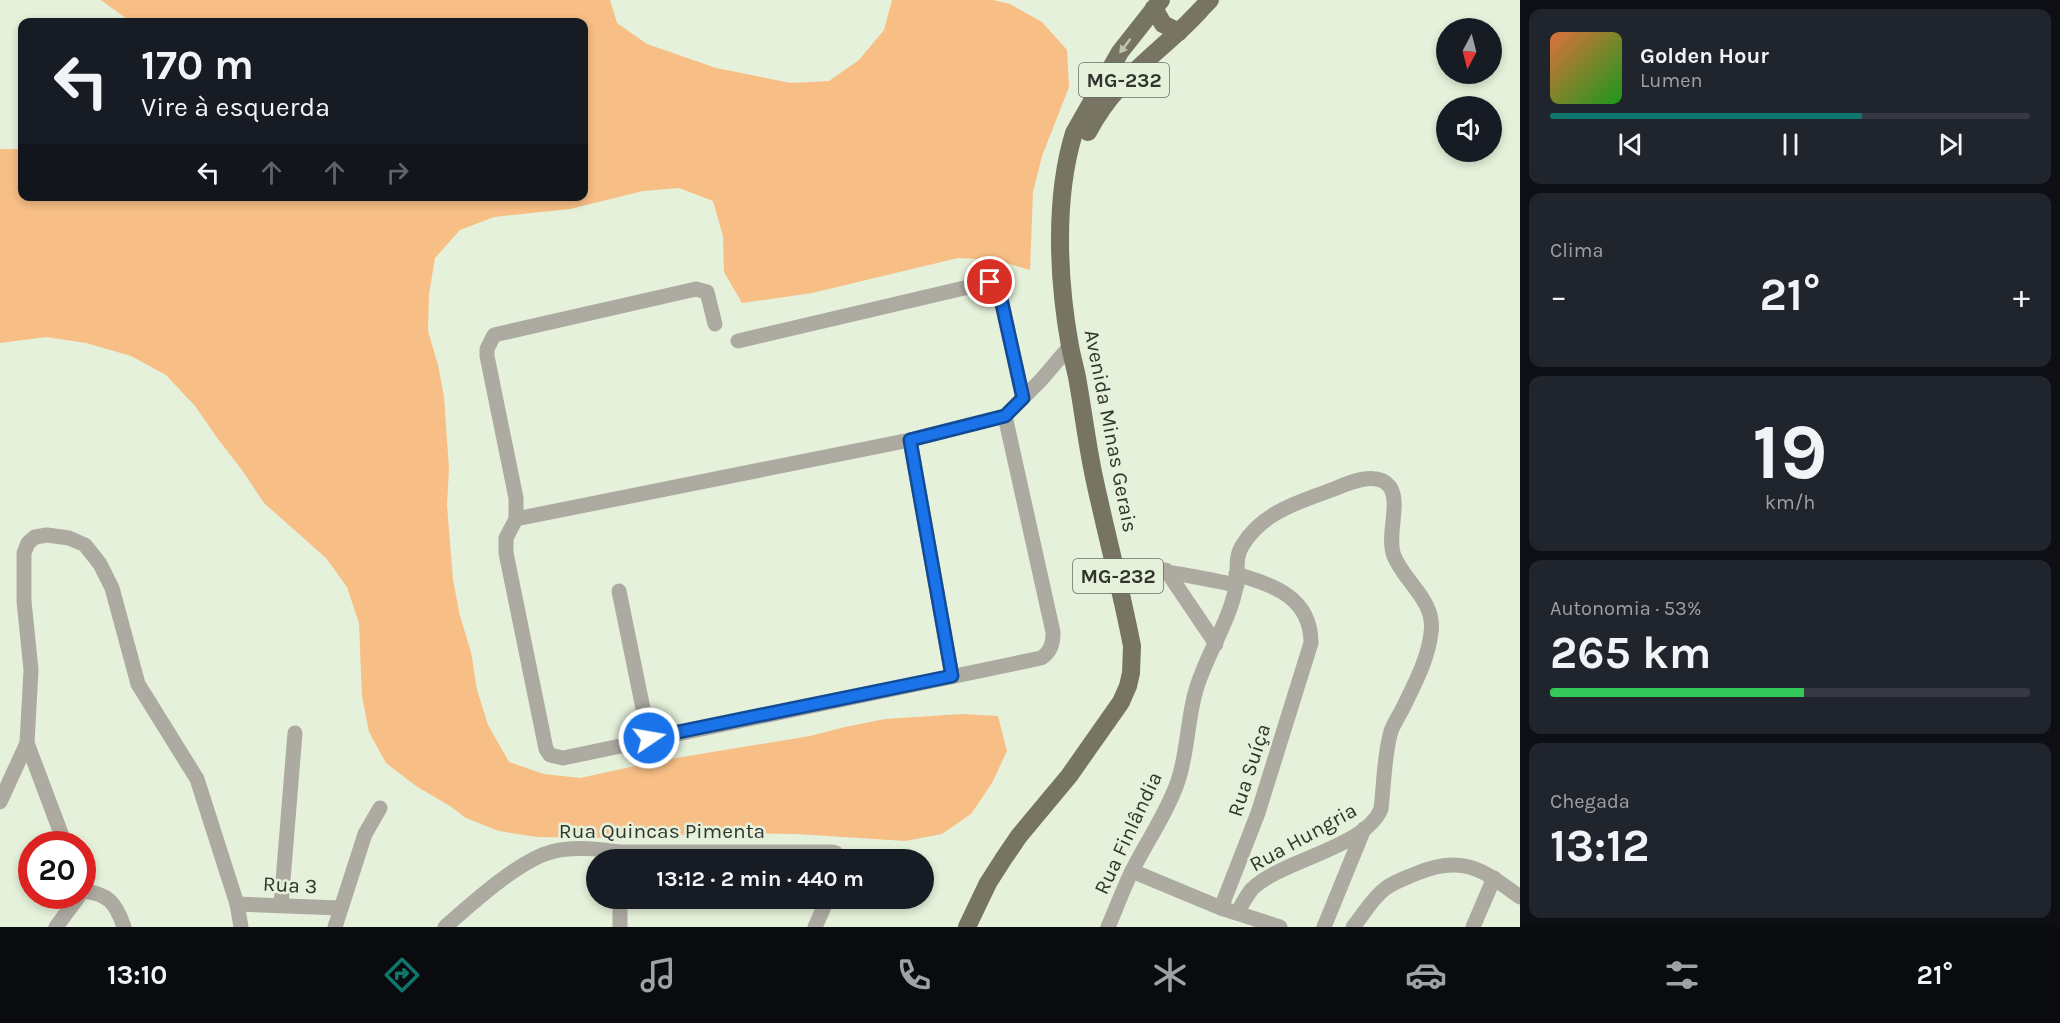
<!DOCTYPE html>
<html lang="pt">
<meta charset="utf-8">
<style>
:root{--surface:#171b24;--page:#20242c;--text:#f1f3f6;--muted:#9ea1a6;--line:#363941;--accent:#0f766e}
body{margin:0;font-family:Karla,sans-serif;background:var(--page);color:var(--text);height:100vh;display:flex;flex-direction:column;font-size:22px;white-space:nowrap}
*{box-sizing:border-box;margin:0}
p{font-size:20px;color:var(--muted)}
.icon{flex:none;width:33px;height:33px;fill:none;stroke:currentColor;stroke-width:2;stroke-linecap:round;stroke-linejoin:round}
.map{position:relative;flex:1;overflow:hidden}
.sheet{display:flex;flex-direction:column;gap:9px;padding:9px;background:#0d0f14;width:540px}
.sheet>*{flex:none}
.top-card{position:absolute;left:18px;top:18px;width:570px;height:183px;border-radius:12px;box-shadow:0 3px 9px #0003;background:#171b24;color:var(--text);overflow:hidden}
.needle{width:39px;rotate:187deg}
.tools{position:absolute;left:1436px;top:18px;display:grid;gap:12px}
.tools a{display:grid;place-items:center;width:66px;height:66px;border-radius:50%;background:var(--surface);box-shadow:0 3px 9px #0003;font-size:30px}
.speed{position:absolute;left:18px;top:831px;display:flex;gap:12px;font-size:30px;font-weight:700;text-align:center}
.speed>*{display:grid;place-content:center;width:78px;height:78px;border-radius:50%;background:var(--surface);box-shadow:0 3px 9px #0003;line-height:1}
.speed .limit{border:9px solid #d22;background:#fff;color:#111}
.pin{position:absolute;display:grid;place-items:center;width:51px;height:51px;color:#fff;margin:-26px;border:3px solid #fff;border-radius:50%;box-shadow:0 2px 6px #0007}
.me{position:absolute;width:66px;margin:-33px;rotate:78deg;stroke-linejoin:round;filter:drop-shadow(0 0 4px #0008)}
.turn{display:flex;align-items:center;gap:21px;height:126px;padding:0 24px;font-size:27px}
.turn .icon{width:78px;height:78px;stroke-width:2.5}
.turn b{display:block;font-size:42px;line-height:51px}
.lanes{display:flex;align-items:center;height:57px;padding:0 24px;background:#0003;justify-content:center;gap:30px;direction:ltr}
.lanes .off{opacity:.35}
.big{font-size:45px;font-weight:700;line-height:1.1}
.sheet .card{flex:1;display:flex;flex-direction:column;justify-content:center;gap:9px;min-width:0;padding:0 21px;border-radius:12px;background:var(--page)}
.sheet .dial{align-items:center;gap:0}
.dial b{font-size:78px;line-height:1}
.song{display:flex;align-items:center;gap:18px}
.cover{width:72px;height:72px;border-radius:9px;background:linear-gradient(135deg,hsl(20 70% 55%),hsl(120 70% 35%))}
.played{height:6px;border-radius:3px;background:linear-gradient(90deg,var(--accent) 65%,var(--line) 65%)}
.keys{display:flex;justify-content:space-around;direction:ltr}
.heat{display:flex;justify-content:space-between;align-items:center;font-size:33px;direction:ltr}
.charge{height:9px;border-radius:4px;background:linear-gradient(90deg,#34c759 53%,var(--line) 0)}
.trip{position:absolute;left:586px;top:849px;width:348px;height:60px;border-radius:30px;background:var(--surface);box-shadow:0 3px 9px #0003;font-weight:700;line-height:60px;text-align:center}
.menu{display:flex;height:96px;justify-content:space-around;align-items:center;background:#090b0e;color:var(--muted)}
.menu .icon{width:42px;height:42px}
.menu .active{color:var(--accent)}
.menu b{font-size:27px;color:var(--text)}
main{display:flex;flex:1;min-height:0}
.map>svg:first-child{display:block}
</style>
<main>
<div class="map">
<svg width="1520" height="927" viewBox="0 0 1520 927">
<rect width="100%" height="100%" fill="#e5f1da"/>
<path fill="#f7be85" d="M101,0H610L617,23L647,44L716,68L791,83L829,81L859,60L884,30L892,0H993L1010,4L1042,22L1067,50L1069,87L1042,156L1033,192L1030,270L995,260L958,258L812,293L742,303L724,272L723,236L713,201L679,188L643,191L570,209L494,217L460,230L435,258L429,294L428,331L438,365L444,397L449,469L447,505L453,580L460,616L471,652L477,690L488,725L509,762L544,774L580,778L658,761L810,736L845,727L885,719L962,714L998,716L1007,751L992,783L971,814L942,834L905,841L796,834L720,833L609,838L537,837L499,831L466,818L450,806L416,786L386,763L369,732L362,696L359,623L347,587L326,558L264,503L242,470L218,439L195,406L166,375L131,356L86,343L46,337L0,343V149H22V196H584V22H129L127,19Z"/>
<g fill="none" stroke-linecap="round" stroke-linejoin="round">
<g stroke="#adaba1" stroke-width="15">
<path d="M715,324L707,292L696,289L494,335L487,349V356L516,498V519L506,538V553L546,749L550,755L563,758L1041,658C1051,652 1053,643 1053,632L1005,416"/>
<path d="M738,341L990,282L995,283L999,290L1023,398"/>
<path d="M910,440L952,676"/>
<path d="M516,519L910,440L1005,416L1041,380L1070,346"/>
<path d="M1116,569C1159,568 1195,577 1237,585"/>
<path d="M1166,570L1216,644"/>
<path d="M619,591L649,738"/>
<path d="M27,743L65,844"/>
<path d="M0,802L27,743L31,670L24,601V553L28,543L35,537L47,535L69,538L85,545L100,564L112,588L138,684L197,779L237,904L241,927"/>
<path d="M1132,871L1221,908L1280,927"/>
<path d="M82,891C108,893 116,903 124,927"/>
<path d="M237,904L340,908"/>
<path d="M281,905L295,733"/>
<path d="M1221,908L1258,813L1311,643C1311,597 1273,585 1236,574"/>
<path d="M56,927L79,896"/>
<path d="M335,927L365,834L380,808"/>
<path d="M445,927C471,904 518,861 551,852C573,846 598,849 620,852H832L836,853L841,860"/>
<path d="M620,927V898"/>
<path d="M815,927L828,898"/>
<path d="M1108,927C1116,909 1123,889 1132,871C1147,841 1167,813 1178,781C1188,751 1187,720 1196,690C1206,655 1229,623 1236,587C1239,573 1234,559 1242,546C1262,512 1299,502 1334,489C1348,483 1377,470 1390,487C1401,504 1386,536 1394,556C1405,583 1436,601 1431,633C1428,659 1415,683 1404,706C1400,714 1394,723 1391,731C1384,755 1384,784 1381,809C1365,848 1281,860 1252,889C1246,896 1242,905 1237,913"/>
<path d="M1324,927L1364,829"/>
<path d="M1353,927C1364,914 1372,898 1386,888C1394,882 1406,878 1415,874C1462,854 1482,869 1520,897"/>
<path d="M1473,927L1494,878"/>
</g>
<g stroke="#787463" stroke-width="18">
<path d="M1154,8L1163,24L1179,32"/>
<path d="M1088,132C1111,88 1141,66 1177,33C1189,23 1199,11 1210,0"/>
<path d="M967,927L988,883L1004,858L1019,836L1069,776L1121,702L1128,686L1131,673L1132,646C1121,589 1106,533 1094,477C1087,444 1083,410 1077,377C1075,367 1072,357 1070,346C1058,280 1054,198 1074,133L1120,52L1161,0"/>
</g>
</g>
<defs><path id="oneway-solid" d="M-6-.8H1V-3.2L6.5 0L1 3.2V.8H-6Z" transform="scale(1.5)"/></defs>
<use fill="#bfc5b0" href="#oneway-solid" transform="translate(1125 46) rotate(127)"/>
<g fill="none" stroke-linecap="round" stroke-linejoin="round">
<defs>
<path id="route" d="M649,738L952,676L910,440L1005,416L1023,398L999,290L995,283L990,282"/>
</defs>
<use href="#route" stroke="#114b97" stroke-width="15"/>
<use href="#route" stroke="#1a73e8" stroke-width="10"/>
</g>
<g text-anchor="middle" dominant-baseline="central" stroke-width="5" stroke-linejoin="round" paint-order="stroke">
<g fill="#e5f1da" stroke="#676d61" stroke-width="1.5">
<rect x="1079" y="63" width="90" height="34" rx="4.5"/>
<rect x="1073" y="559" width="90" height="34" rx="4.5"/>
</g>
<g font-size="20" font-weight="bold" fill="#31352d">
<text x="1124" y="80">MG-232</text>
<text x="1118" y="576">MG-232</text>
</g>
<g font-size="21" fill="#31352d" stroke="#e5f1da">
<text transform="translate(1111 431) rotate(79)">Avenida Minas Gerais</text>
<text transform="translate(1249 770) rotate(-72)">Rua Suíça</text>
<text x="662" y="831">Rua Quincas Pimenta</text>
<text transform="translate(1128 833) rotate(-65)">Rua Finlândia</text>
<text transform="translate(1303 837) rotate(-29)">Rua Hungria</text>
<text transform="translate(290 885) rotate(3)">Rua 3</text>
</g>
</g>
</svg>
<div class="tools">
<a><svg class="needle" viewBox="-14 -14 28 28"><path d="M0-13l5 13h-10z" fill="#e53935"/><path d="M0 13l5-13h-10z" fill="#9ea1a6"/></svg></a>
<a><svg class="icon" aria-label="sound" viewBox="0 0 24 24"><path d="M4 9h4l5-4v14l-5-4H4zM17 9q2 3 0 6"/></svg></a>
</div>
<div class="speed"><div class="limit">20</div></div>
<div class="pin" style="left:990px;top:282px;background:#d93025"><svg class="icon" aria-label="arrive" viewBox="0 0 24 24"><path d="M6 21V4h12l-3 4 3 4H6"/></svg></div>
<svg class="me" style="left:649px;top:738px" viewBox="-20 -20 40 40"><circle r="17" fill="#1a73e8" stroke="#fff" stroke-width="3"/><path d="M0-11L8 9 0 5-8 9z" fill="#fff"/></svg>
<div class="trip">13:12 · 2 min · 440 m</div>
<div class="top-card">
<div class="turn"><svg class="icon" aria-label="left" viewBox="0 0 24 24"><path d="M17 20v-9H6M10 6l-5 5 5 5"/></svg><div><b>170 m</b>Vire à esquerda</div></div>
<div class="lanes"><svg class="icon" aria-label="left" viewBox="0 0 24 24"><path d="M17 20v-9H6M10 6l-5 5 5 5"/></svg><svg class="icon off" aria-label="ahead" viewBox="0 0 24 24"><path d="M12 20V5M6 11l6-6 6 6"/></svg><svg class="icon off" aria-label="ahead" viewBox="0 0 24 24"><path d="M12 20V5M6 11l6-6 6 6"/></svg><svg class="icon off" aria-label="right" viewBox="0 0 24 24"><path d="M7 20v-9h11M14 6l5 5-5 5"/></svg></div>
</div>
</div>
<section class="sheet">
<div class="card">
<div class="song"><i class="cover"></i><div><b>Golden Hour</b><p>Lumen</p></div></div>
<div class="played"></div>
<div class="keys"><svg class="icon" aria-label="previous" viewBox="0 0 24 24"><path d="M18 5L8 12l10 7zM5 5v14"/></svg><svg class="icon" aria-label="pause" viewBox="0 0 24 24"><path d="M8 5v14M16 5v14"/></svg><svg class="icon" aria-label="next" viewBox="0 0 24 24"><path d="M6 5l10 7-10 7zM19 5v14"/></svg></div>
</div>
<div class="card"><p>Clima</p>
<div class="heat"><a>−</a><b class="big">21°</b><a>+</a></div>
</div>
<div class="card dial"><b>19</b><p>km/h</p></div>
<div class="card"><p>Autonomia · 53%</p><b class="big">265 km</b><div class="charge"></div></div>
<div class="card"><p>Chegada</p><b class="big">13:12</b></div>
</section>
</main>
<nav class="menu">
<b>13:10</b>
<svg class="icon active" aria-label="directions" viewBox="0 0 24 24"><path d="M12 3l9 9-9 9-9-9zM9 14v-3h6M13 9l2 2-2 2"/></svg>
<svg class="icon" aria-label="music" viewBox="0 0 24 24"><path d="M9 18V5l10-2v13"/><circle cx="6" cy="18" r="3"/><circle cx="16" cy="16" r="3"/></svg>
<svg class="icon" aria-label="phone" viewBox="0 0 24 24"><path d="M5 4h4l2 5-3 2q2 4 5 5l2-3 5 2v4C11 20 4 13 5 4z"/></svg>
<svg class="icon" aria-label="climate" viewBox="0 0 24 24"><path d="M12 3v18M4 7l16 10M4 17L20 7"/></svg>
<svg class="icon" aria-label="car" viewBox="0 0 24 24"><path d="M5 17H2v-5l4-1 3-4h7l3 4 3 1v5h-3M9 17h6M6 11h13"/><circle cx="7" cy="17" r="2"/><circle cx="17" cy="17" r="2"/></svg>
<svg class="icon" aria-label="filters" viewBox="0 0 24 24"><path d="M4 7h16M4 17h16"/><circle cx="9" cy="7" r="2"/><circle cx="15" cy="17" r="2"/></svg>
<b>21°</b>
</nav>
